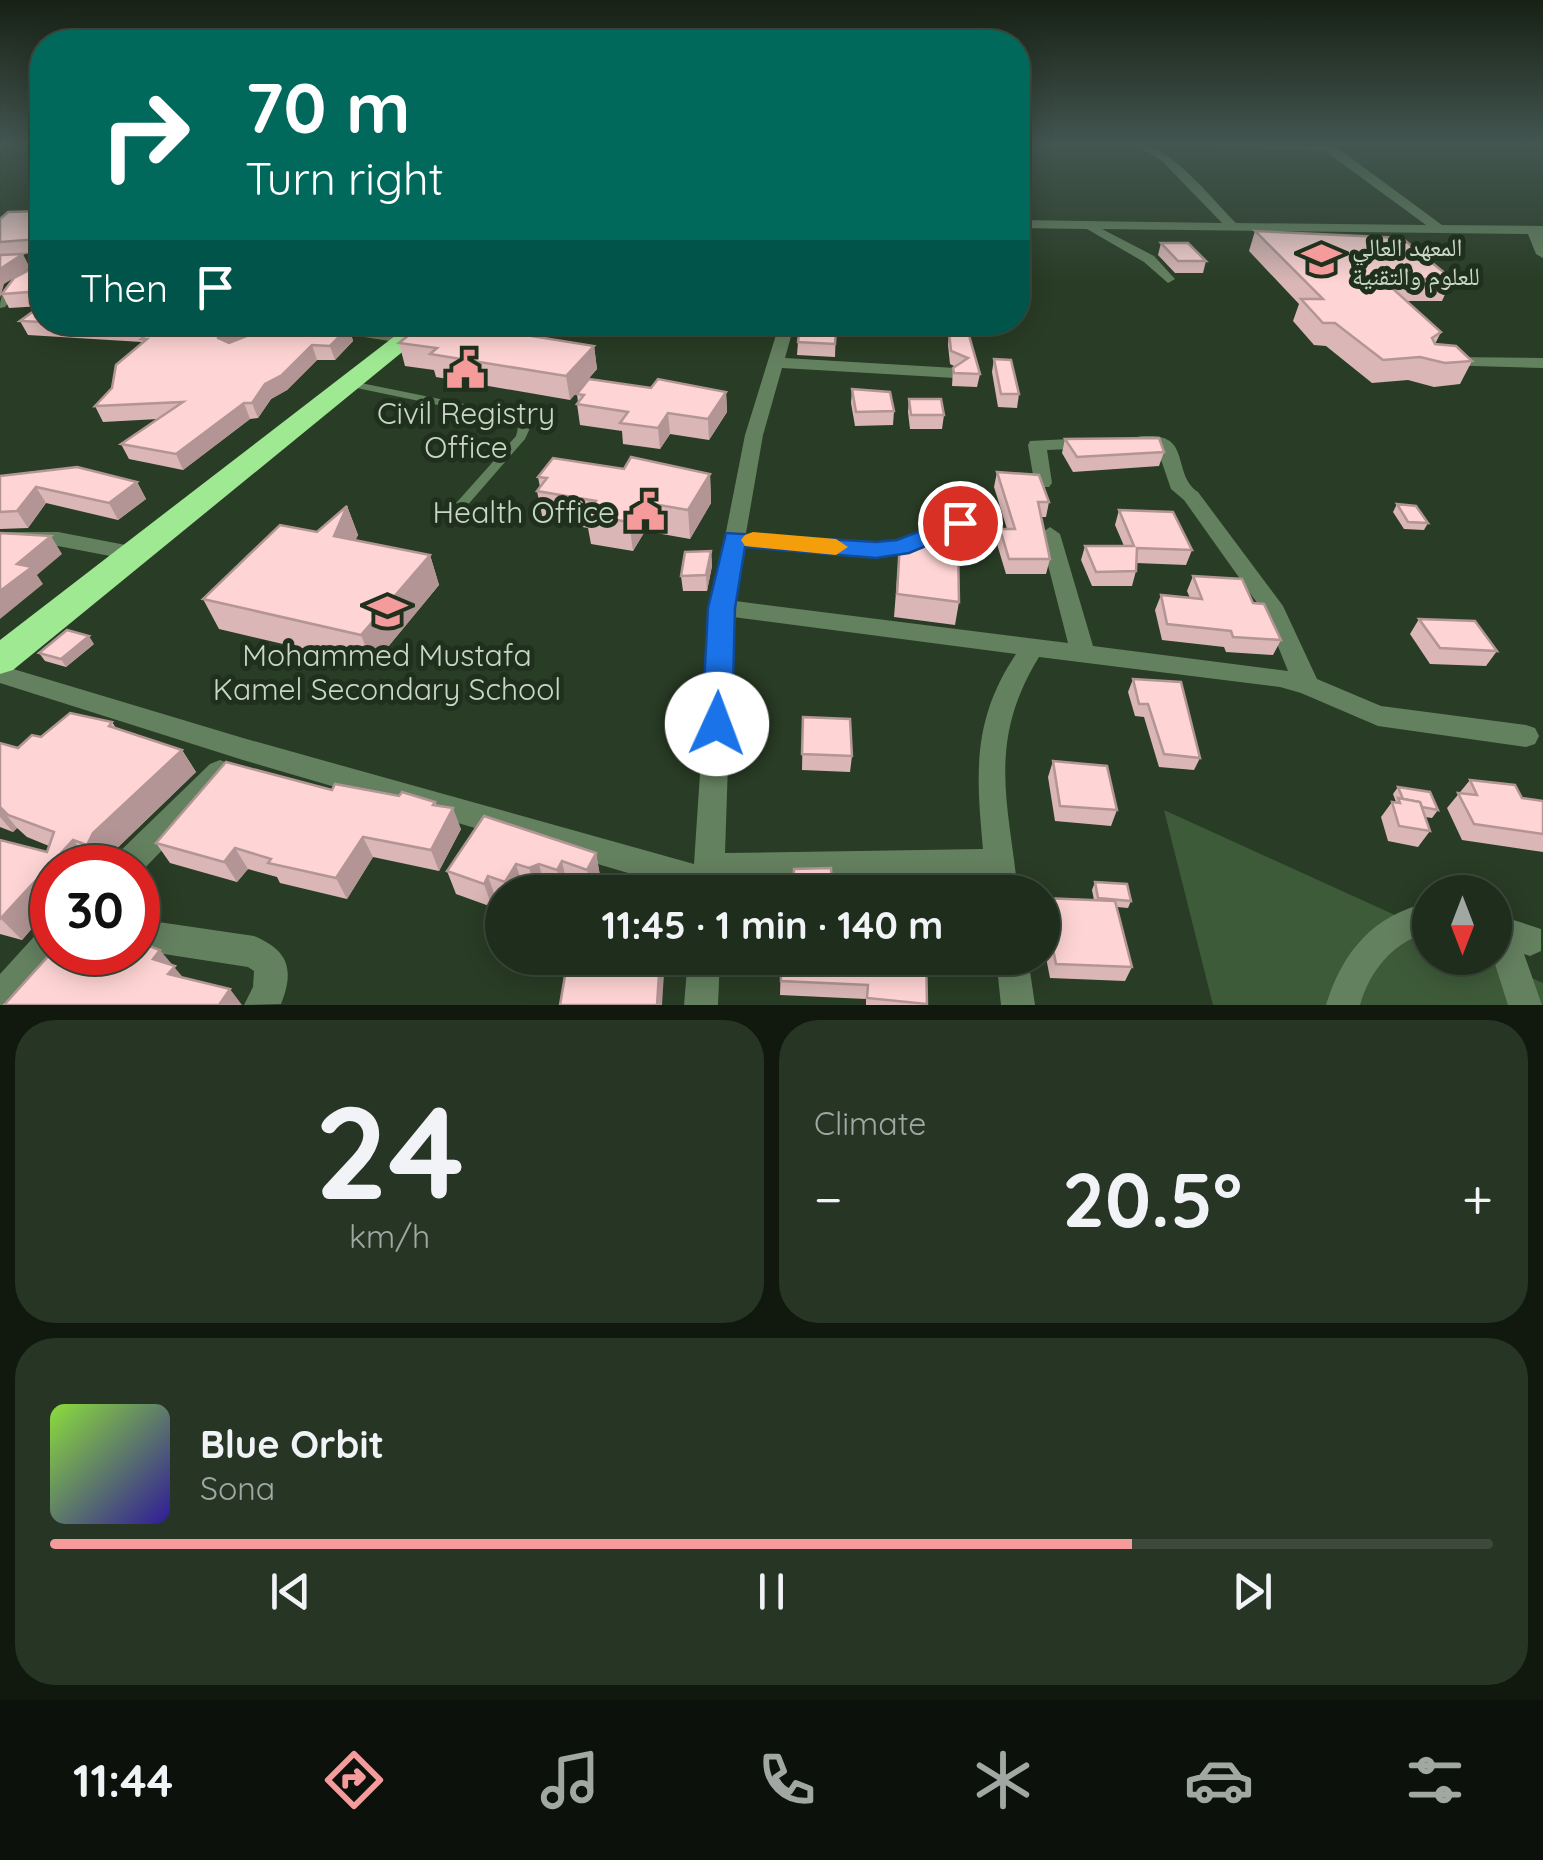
<!DOCTYPE html>
<meta charset="utf-8">
<style>
:root{--surface:#1f2d1c;--page:#273525;--text:#f1f3f6;--muted:#a1a8a3;--line:#3c493b;--accent:#f59b9c}
body{margin:0;font-family:Quicksand,"Noto Naskh Arabic",sans-serif;background:var(--page);color:var(--text);height:100vh;display:flex;flex-direction:column;font-size:38px;white-space:nowrap}
*{box-sizing:border-box;margin:0}
p{font-size:32px;color:var(--muted)}
.icon{flex:none;width:55px;height:55px;fill:none;stroke:currentColor;stroke-width:2;stroke-linecap:round;stroke-linejoin:round}
.map{position:relative;height:1005px;overflow:hidden}
.details{display:flex;flex-direction:column;gap:15px;padding:15px;background:#11190f;flex:1}
.details>*{flex:none}
.top-card{position:absolute;left:30px;top:30px;width:1000px;height:305px;border-radius:40px;box-shadow:0 5px 25px #0003,0 0 0 2px var(--line);background:#00695c;color:#fff;overflow:hidden}
.needle{width:65px;rotate:180deg}
.controls{position:absolute;left:1412px;top:875px;display:grid;gap:20px}
.controls a{display:grid;place-items:center;width:100px;height:100px;border-radius:50%;background:var(--surface);box-shadow:0 5px 25px #0003,0 0 0 2px var(--line);font-size:50px}
.speed{position:absolute;left:30px;top:845px;display:flex;gap:20px;font-size:50px;font-weight:700;text-align:center}
.speed>*{display:grid;place-content:center;width:130px;height:130px;border-radius:50%;background:var(--surface);box-shadow:0 5px 25px #0003,0 0 0 2px var(--line);line-height:1}
.speed .limit{border:15px solid #d22;background:#fff;color:#111}
.pin{position:absolute;display:grid;place-items:center;width:85px;height:85px;color:#fff;margin:-42px;border:5px solid #fff;border-radius:50%;box-shadow:0 2px 10px #0007}
.me{position:absolute;width:110px;margin:-55px;rotate:2deg;stroke-linejoin:round;filter:drop-shadow(0 0 8px #0008)}
.turn{display:flex;align-items:center;gap:35px;height:210px;padding:0 50px;font-size:45px}
.turn .icon{width:130px;height:130px;stroke-width:2.5}
.turn b{display:block;font-size:70px;line-height:85px}
.then{display:flex;align-items:center;height:95px;padding:0 50px;background:#0003;gap:20px;font-size:38px}
.big{font-size:75px;font-weight:700;line-height:1.1}
.details .widget{flex:1;display:flex;flex-direction:column;justify-content:center;gap:15px;min-width:0;padding:0 35px;border-radius:40px;background:var(--page)}
.details .dial{align-items:center;gap:0}
.dial b{font-size:130px;line-height:1}
.song{display:flex;align-items:center;gap:30px}
.cover{width:120px;height:120px;border-radius:15px;background:linear-gradient(135deg,hsl(90 70% 55%),hsl(250 70% 35%))}
.played{height:10px;border-radius:5px;background:linear-gradient(90deg,var(--accent) 75%,var(--line) 75%)}
.keys{display:flex;justify-content:space-around;direction:ltr}
.heat{display:flex;justify-content:space-between;align-items:center;font-size:55px;direction:ltr}
.details .tiles{flex:1;display:grid;gap:15px;grid-template-columns:1fr 1fr}
.widget:last-child{grid-column:span 2}
.trip{position:absolute;left:485px;top:875px;width:575px;height:100px;border-radius:50px;background:var(--surface);box-shadow:0 5px 25px #0003,0 0 0 2px var(--line);font-weight:700;line-height:100px;text-align:center}
.tabs{display:flex;height:160px;justify-content:space-around;align-items:center;background:#0c120b;color:var(--muted)}
.tabs .icon{width:70px;height:70px}
.tabs .selected{color:var(--accent)}
.tabs b{font-size:45px;color:var(--text)}
.map>svg:first-child{display:block}
</style>
<div class="map">
<svg width="1543" height="1005" viewBox="0 0 1543 1005">
<rect width="100%" height="100%" fill="#293c25"/>
<path fill="#3e5b39" d="M1164,810L1430,931V958H1487L1543,983V1005H1213Z"/>
<g fill="none" stroke-linecap="round" stroke-linejoin="round">
<path fill="#64815f" fill-rule="evenodd" d="M351,381L489,409L525,421L530,428L525,439L465,508H457L455,505L457,502L516,436L518,428L517,425L482,414L347,386L346,384Z"/>
<g fill="#64815f" fill-rule="evenodd">
<path d="M1133,143C1168,142 1211,198 1236,223L1426,225L1325,151L1202,146L1197,143L1327,145L1343,152L1442,225L1543,226V258L1536,254L1528,234L1102,229L1154,256L1175,279L1168,283L1144,262L1087,229L1018,228V220L1222,223L1162,161Z"/>
<path d="M42,267V276L19,289L5,307L0,308C0,283 20,275 42,267Z"/>
<path d="M325,322L408,334L416,339L408,344L320,330L317,327Z"/>
<path d="M780,322H795L785,358L955,368L963,373L955,378L782,368L763,435L746,533L876,543L898,541L960,516L970,523L967,528L901,555L876,557L744,547L735,601L1068,643L1040,534L1050,527L1060,534L1093,646L1288,671L1265,614L1184,500L1171,489L1157,448H1137L1128,442C1135,436 1140,436 1150,436C1191,436 1172,474 1198,492L1283,606L1317,679L1381,706L1526,725L1535,728L1539,736L1535,744L1526,747L1378,726L1301,693L1280,687L1039,657C987,742 1008,800 1018,892H988L986,876L724,881L723,892H693L243,760L0,683V665L243,738L694,864L711,608L745,435ZM733,617L1016,654C972,720 976,773 983,849L725,853Z"/>
<path d="M1445,357L1543,358V368L1439,365L1437,362Z"/>
<path d="M1088,438L1095,440L1097,444L1095,448L1047,450L1052,483L1049,487H1035L1028,445L1030,441Z"/>
<path d="M0,532H58L136,547L147,554L136,561L58,546H0Z"/>
<path d="M220,760L230,764L234,772L230,780L138,875V868H109L113,858L210,764Z"/>
<path d="M1430,902V932C1394,941 1370,970 1360,1005H1326C1343,951 1373,915 1430,902Z"/>
<path d="M1495,914L1541,929V951L1530,956L1524,954L1542,1005H1508L1493,958Z"/>
<path d="M138,919L254,936C288,950 295,969 281,1004L244,1005L253,987L254,971L248,967L138,950Z"/>
<path d="M52,924V952H62L17,1005H0V974L41,929Z"/>
<path d="M688,958H720L718,1005H684Z"/>
<path d="M996,958H1028L1035,1005H1001Z"/>
</g>
<path fill="#9fe992" fill-rule="evenodd" d="M413,322H439L13,670L0,674V640Z"/>
</g>
<g fill="#dab7b6">
<path d="M42,211V322H275L235,341L349,327L353,341L335,360H317L287,390L271,399L258,418L250,419L183,470L129,459L121,444L158,419L103,422L95,406L112,388L142,342L28,335L20,321L42,306L9,308L2,294L37,266L38,253L0,255V219Z"/>
<path d="M1255,231L1452,279L1442,301H1406L1441,332L1435,344L1472,361L1460,384L1434,387L1408,380L1372,383L1326,346L1314,345L1293,321L1299,304L1249,251Z"/>
<path d="M1161,243L1206,261L1203,273H1175L1158,255Z"/>
<path d="M326,322H365L362,326Z"/>
<path d="M425,322H532L517,334L594,346L597,369L570,400L436,377L434,370L405,366L399,343Z"/>
<path d="M836,326L835,357L797,355L798,342Z"/>
<path d="M949,332L980,374L977,387L952,386L953,368L956,367L950,364L948,345Z"/>
<path d="M994,359L1019,394L1017,408L998,407L992,372Z"/>
<path d="M651,388L726,392L727,412L709,440L670,434L660,449L623,444L622,431L580,425L577,404L578,402L577,394Z"/>
<path d="M852,389L894,411L893,425L855,426L851,403Z"/>
<path d="M909,399L944,415L942,429H910L908,412Z"/>
<path d="M1065,439L1164,452L1159,466L1073,472L1062,453Z"/>
<path d="M624,469L710,474L711,503L690,539L645,531L633,551L591,544L588,528L543,520L537,491L540,487L538,477Z"/>
<path d="M997,472L1049,502L1046,517H1041L1050,559L1046,574H1006L997,544L1000,529H1007L994,487Z"/>
<path d="M0,476L137,482L146,499L118,520L46,503L28,528L0,529Z"/>
<path d="M1397,504L1428,523L1424,530L1404,529L1393,512Z"/>
<path d="M347,506L358,535L355,540L430,555L439,585L373,665L219,629L203,599L317,532Z"/>
<path d="M1119,510L1192,550L1186,565L1136,563V571L1132,586H1092L1081,560L1085,546H1124L1115,525Z"/>
<path d="M900,542L959,602L955,625L894,617Z"/>
<path d="M711,551L712,566L707,591H683L681,576Z"/>
<path d="M1193,576L1253,603L1281,640L1273,655L1226,652L1224,647L1162,640L1155,610L1161,595L1190,598L1187,591Z"/>
<path d="M1419,619L1497,651L1486,666L1430,664L1410,634Z"/>
<path d="M94,644L66,667L45,661L39,653Z"/>
<path d="M1133,679L1200,758L1194,770L1159,767L1144,717L1135,716L1128,692Z"/>
<path d="M803,717L852,756L850,772L802,770Z"/>
<path d="M112,722L116,728L182,750L196,772L110,855L105,867L91,861L85,868H52V905L22,940L0,934V840L47,852L49,846L27,837L17,828L13,832L0,827V743L18,748L41,737Z"/>
<path d="M1053,761L1117,810L1111,826L1055,821L1048,777Z"/>
<path d="M1470,780L1522,798L1543,801V852L1462,840L1447,808Z"/>
<path d="M1398,787L1438,810L1432,818L1425,817L1430,831L1418,847L1388,841L1381,817L1392,802H1396L1393,794Z"/>
<path d="M332,790L399,796L435,802L437,805L461,829L439,871L373,857L347,899L280,883L277,877L248,869L237,882L170,863L156,843Z"/>
<path d="M596,853L600,876L592,892L567,884L563,892L545,887L536,891L523,887L519,892H502V901L496,899L492,907L456,894L447,871Z"/>
<path d="M1095,882L1131,901L1128,908L1117,907L1132,967L1125,981L1050,978L1042,937L1043,898L1094,900L1092,890Z"/>
<path d="M781,958L927,1005H866V999L780,995Z"/>
</g>
<g fill="#b29594">
<path d="M23,254L30,268L4,284L0,298V269Z"/>
<path d="M238,322H275L224,346L218,338L219,331Z"/>
<path d="M497,322H532L492,352L487,329Z"/>
<path d="M349,327L353,341L335,360L330,346Z"/>
<path d="M312,345L317,360L287,390L271,399L258,418L252,403L265,384Z"/>
<path d="M594,346L597,369L570,400L566,376Z"/>
<path d="M726,392L727,412L709,440L708,419Z"/>
<path d="M244,403L250,419L183,470L176,454Z"/>
<path d="M668,413L670,434L660,449L658,428Z"/>
<path d="M710,474L711,503L690,539L688,510Z"/>
<path d="M137,482L146,499L118,520L109,503Z"/>
<path d="M36,487L46,503L28,528L17,511Z"/>
<path d="M642,502L645,531L633,551L629,522Z"/>
<path d="M347,506L358,535L345,565L334,536Z"/>
<path d="M51,536L62,554L37,575L43,584L0,619V591L17,564Z"/>
<path d="M711,551L712,566L707,591L706,575Z"/>
<path d="M430,555L439,585L373,665L361,635Z"/>
<path d="M89,636L94,644L66,667L61,659Z"/>
<path d="M182,750L196,772L110,855L105,867L87,845L93,833Z"/>
<path d="M0,807L17,828L13,832L0,817Z"/>
<path d="M453,808L461,829L439,871L431,850Z"/>
<path d="M363,837L373,857L347,899L336,878Z"/>
<path d="M73,840L91,861L85,868H52V905L22,940L1,919Z"/>
<path d="M235,848L248,869L237,882L224,862Z"/>
<path d="M596,853L600,876L592,892L587,870Z"/>
<path d="M562,861L567,884L563,892L557,870Z"/>
<path d="M516,864L523,887L519,892H508L505,882Z"/>
<path d="M539,864L545,887L536,891L529,868Z"/>
<path d="M488,876L496,899L492,907L484,884Z"/>
<path d="M160,950L191,987L185,994L153,959Z"/>
<path d="M660,958H665L662,1005H657Z"/>
<path d="M230,989L242,1005H219Z"/>
</g>
<g fill="#fed5d4" stroke="#b29594" stroke-width="2.5">
<path d="M42,211V291L2,294L14,278L37,266L38,239L0,242V219L8,212Z"/>
<path d="M1255,231L1402,238L1452,279H1382L1441,332L1432,338L1435,344L1456,346L1472,361L1445,363L1420,357L1383,360L1335,323H1323L1301,299H1323Z"/>
<path d="M1161,243H1188L1206,261H1178Z"/>
<path d="M23,254L0,269V255Z"/>
<path d="M42,305V322L20,321Z"/>
<path d="M50,322H238L219,331L218,338L229,343L282,322H314L349,327L330,346L312,345L282,375L265,384L252,403H244L176,454L121,444L183,402L95,406L112,388L116,365L147,339H141L153,329Z"/>
<path d="M425,322H497L487,329L594,346L566,376L430,354L437,348L399,343Z"/>
<path d="M800,324L836,326L835,344L798,342Z"/>
<path d="M949,332H968L980,374L954,373L953,368L968,358L951,351Z"/>
<path d="M994,359L1011,360L1019,394H1001Z"/>
<path d="M589,379L651,388L658,379L726,392L708,419L668,413L658,428L620,423L628,412L577,404L584,395L577,394Z"/>
<path d="M852,389L890,392L894,411L856,412Z"/>
<path d="M909,399H941L944,415H911Z"/>
<path d="M1159,438L1164,452L1077,457L1065,439Z"/>
<path d="M631,457L710,474L688,510L642,502L629,522L586,515L596,501L537,491L547,478L538,477L553,458L624,469Z"/>
<path d="M77,467L137,482L109,503L36,487L17,511L0,512V476Z"/>
<path d="M997,472L1039,475L1049,502H1038L1050,559H1009L1000,529H1015Z"/>
<path d="M1397,504L1416,506L1428,523L1408,522Z"/>
<path d="M347,506L334,536L430,555L361,635L203,599L280,525L317,532Z"/>
<path d="M1119,510L1173,512L1192,550L1137,548L1136,571L1096,572L1085,546H1134Z"/>
<path d="M0,533L51,536L17,564L32,567L0,591Z"/>
<path d="M900,542L958,547L959,602L897,594Z"/>
<path d="M711,551L706,575L681,576L685,552Z"/>
<path d="M1193,576L1242,579L1253,603L1264,604L1281,640L1233,637L1231,631L1167,624L1161,595L1202,599Z"/>
<path d="M1419,619L1475,621L1497,651L1440,648Z"/>
<path d="M67,630L89,636L61,659L39,653Z"/>
<path d="M1133,679L1181,682L1200,758L1164,754L1148,704H1139Z"/>
<path d="M70,713L112,722L109,726L182,750L93,833L87,845L73,840L0,919V840L47,852L54,832L8,815L0,807V743L18,748L32,735L41,737Z"/>
<path d="M803,717L850,719L852,756L802,754Z"/>
<path d="M1053,761L1107,766L1117,810L1060,806Z"/>
<path d="M226,762L332,790L335,784L399,796L402,792L435,802L433,805L453,808L431,850L363,837L336,878L268,863L271,859L235,848L224,862L156,843Z"/>
<path d="M1470,780L1515,785L1522,798L1543,801V834L1474,824L1458,793L1477,795Z"/>
<path d="M1398,787L1430,792L1438,810L1422,807L1420,802L1403,799Z"/>
<path d="M1398,798L1420,802L1430,831L1399,826L1392,802L1400,803Z"/>
<path d="M484,816L596,853L587,870L562,861L557,870L539,864L529,868L516,864L505,882L488,876L484,884L447,871Z"/>
<path d="M831,868L832,892H793L794,869Z"/>
<path d="M1095,882L1127,884L1131,901L1098,898Z"/>
<path d="M1043,898L1115,901L1132,967L1056,964Z"/>
<path d="M138,942L160,950L153,959L175,966L168,974L230,989L219,1005H4L52,952H138Z"/>
<path d="M568,958H660L657,1005H560Z"/>
<path d="M781,958H926L927,1004L867,998L868,985L781,981Z"/>
</g>
<linearGradient id="sky" x2="0" y2="1"><stop stop-color="#172114"/><stop offset="0.51" stop-color="#435651"/><stop offset="1" stop-color="#435651" stop-opacity="0"/></linearGradient>
<rect width="1543" height="283" fill="url(#sky)"/>
<path fill="#1a73e8" stroke="#114b97" stroke-width="2.5" d="M960,516L969,518L972,523L969,528L909,553L876,558L745,547L735,608L732,724L727,732L717,736L707,732L702,724L708,608L726,533L876,542L897,540Z"/>
<path fill="#f59e0b" d="M753,532L836,539L848,547L836,555L745,546L741,540L745,535Z"/>
<defs>
<symbol id="university-bare" viewBox="-9 -9 18 18"><path d="M0-5L7-2L0 1L-7-2ZM-4 1L0 2.5L4 1V4Q0 6-4 4Z" fill="#f59b9c" stroke="#1f311c" stroke-width="2.5" paint-order="stroke"/></symbol>
<symbol id="civic-bare" viewBox="-9 -9 18 18"><path d="M-.6-6.5H3V-4.5H.6V-3L4-1V1h2V6H-6V1h2V-1L-.6-3ZM-1.2 2.5V6h2.4V2.5Z" fill="#f59b9c" stroke="#1f311c" stroke-width="2.5" paint-order="stroke"/></symbol>
<symbol id="school-bare" viewBox="-9 -9 18 18"><path d="M0-5L7-2L0 1L-7-2ZM-4 1L0 2.5L4 1V4Q0 6-4 4Z" fill="#f59b9c" stroke="#1f311c" stroke-width="2.5" paint-order="stroke"/></symbol>
</defs>
<g fill-rule="evenodd">
<use href="#university-bare" x="1294" y="232" width="55" height="55"/>
<use href="#civic-bare" x="438" y="342" width="55" height="55"/>
<use href="#civic-bare" x="618" y="484" width="55" height="55"/>
<use href="#school-bare" x="360" y="584" width="55" height="55"/>
</g>
<g text-anchor="middle" dominant-baseline="central" stroke-width="10" stroke-linejoin="round" paint-order="stroke">
<g font-size="25" fill="#cad6c8" stroke="#1f311c" text-anchor="start">
<text x="1352" y="246">المعهد العالي<tspan x="1352" dy="29">للعلوم والتقنية</tspan></text>
</g>
<g font-size="30" fill="#cad6c8" stroke="#1f311c">
<text x="466" y="413">Civil Registry<tspan x="466" dy="34">Office</tspan></text>
<text x="615" y="512" text-anchor="end">Health Office</text>
<text x="387" y="655">Mohammed Mustafa<tspan x="387" dy="34">Kamel Secondary School</tspan></text>
</g>
</g>
</svg>
<div class="controls">
<a><svg class="needle" viewBox="-14 -14 28 28"><path d="M0-13l5 13h-10z" fill="#e53935"/><path d="M0 13l5-13h-10z" fill="#a1a8a3"/></svg></a>
</div>
<div class="speed"><div class="limit">30</div></div>
<div class="pin" style="left:960px;top:523px;background:#d93025"><svg class="icon" aria-label="arrive" viewBox="0 0 24 24"><path d="M6 21V4h12l-3 4 3 4H6"/></svg></div>
<svg class="me" style="left:717px;top:724px" viewBox="-20 -20 40 40"><circle r="19" fill="#fff"/><path d="M0-13L10 11 0 6-10 11z" fill="#1a73e8"/></svg>
<div class="trip">11:45 · 1 min · 140 m</div>
<div class="top-card">
<div class="turn"><svg class="icon" aria-label="right" viewBox="0 0 24 24"><path d="M7 20v-9h11M14 6l5 5-5 5"/></svg><div><b>70 m</b>Turn right</div></div>
<div class="then">Then<svg class="icon" aria-label="arrive" viewBox="0 0 24 24"><path d="M6 21V4h12l-3 4 3 4H6"/></svg></div>
</div>
</div>
<section class="details">
<div class="tiles">
<div class="widget dial"><b>24</b><p>km/h</p></div>
<div class="widget"><p>Climate</p>
<div class="heat"><a>−</a><b class="big">20.5°</b><a>+</a></div>
</div>
<div class="widget">
<div class="song"><i class="cover"></i><div><b>Blue Orbit</b><p>Sona</p></div></div>
<div class="played"></div>
<div class="keys"><svg class="icon" aria-label="previous" viewBox="0 0 24 24"><path d="M18 5L8 12l10 7zM5 5v14"/></svg><svg class="icon" aria-label="pause" viewBox="0 0 24 24"><path d="M8 5v14M16 5v14"/></svg><svg class="icon" aria-label="next" viewBox="0 0 24 24"><path d="M6 5l10 7-10 7zM19 5v14"/></svg></div>
</div>
</div>
</section>
<nav class="tabs">
<b>11:44</b>
<svg class="icon selected" aria-label="directions" viewBox="0 0 24 24"><path d="M12 3l9 9-9 9-9-9zM9 14v-3h6M13 9l2 2-2 2"/></svg>
<svg class="icon" aria-label="music" viewBox="0 0 24 24"><path d="M9 18V5l10-2v13"/><circle cx="6" cy="18" r="3"/><circle cx="16" cy="16" r="3"/></svg>
<svg class="icon" aria-label="phone" viewBox="0 0 24 24"><path d="M5 4h4l2 5-3 2q2 4 5 5l2-3 5 2v4C11 20 4 13 5 4z"/></svg>
<svg class="icon" aria-label="climate" viewBox="0 0 24 24"><path d="M12 3v18M4 7l16 10M4 17L20 7"/></svg>
<svg class="icon" aria-label="car" viewBox="0 0 24 24"><path d="M5 17H2v-5l4-1 3-4h7l3 4 3 1v5h-3M9 17h6M6 11h13"/><circle cx="7" cy="17" r="2"/><circle cx="17" cy="17" r="2"/></svg>
<svg class="icon" aria-label="filters" viewBox="0 0 24 24"><path d="M4 7h16M4 17h16"/><circle cx="9" cy="7" r="2"/><circle cx="15" cy="17" r="2"/></svg>
</nav>
